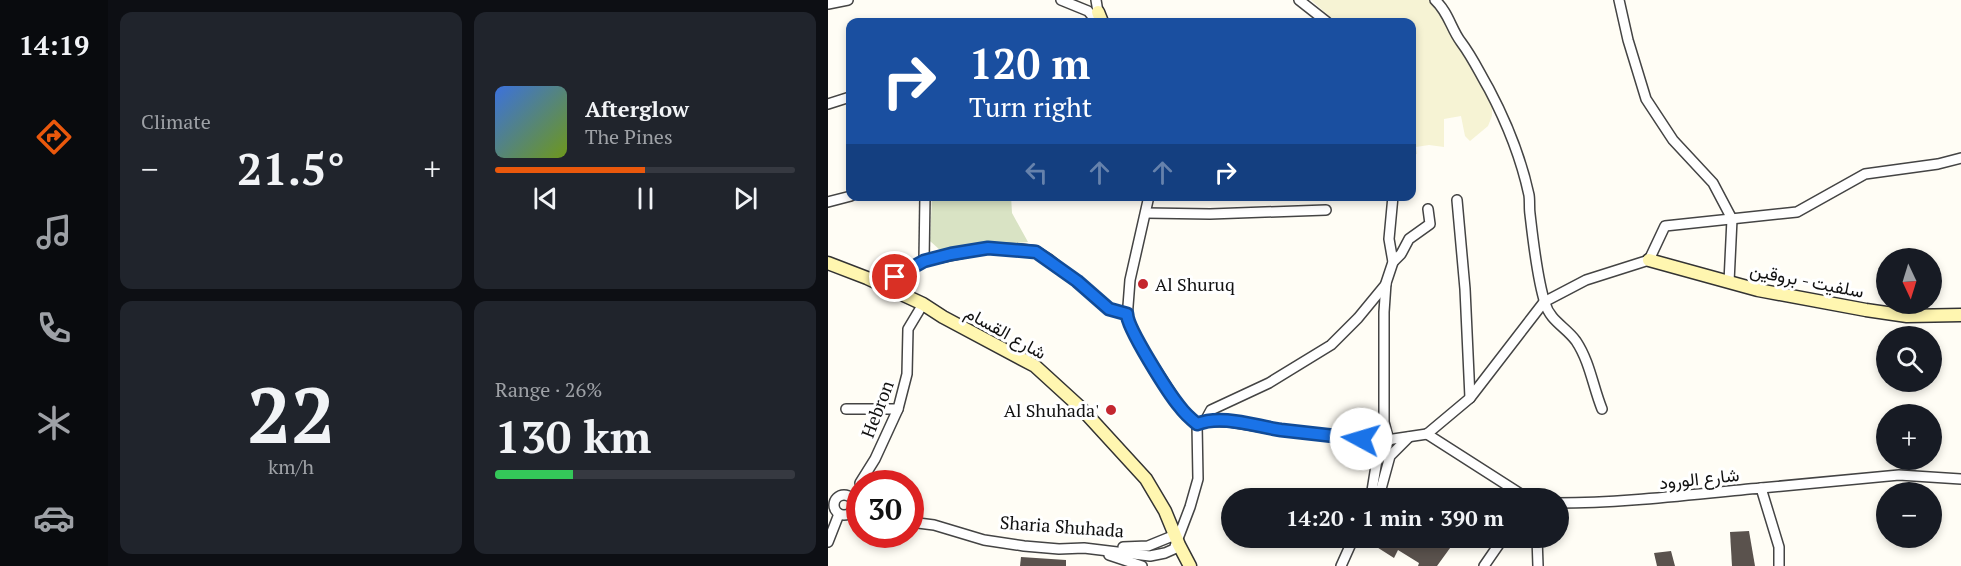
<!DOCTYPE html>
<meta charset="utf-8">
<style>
:root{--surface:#171b24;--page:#20242c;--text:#f1f3f6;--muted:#9ea1a6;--line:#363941;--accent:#ea580c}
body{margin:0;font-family:"PT Serif",Vazirmatn,serif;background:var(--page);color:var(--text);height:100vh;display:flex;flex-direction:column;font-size:22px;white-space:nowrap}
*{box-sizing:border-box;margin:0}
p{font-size:20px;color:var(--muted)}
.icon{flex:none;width:33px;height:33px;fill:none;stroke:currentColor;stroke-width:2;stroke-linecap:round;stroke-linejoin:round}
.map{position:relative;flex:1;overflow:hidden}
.sheet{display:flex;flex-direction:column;gap:12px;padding:12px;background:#0d0f14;width:720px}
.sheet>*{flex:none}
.hud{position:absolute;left:18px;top:18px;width:570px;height:183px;border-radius:12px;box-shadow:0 3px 9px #0003;background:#1a4fa0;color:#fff;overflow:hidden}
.needle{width:39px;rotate:176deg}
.controls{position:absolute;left:1048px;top:248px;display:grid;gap:12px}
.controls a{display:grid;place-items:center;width:66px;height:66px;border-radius:50%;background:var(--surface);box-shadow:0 3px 9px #0003;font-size:30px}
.speed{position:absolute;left:18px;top:470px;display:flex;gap:12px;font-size:30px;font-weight:700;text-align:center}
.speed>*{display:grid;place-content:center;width:78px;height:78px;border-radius:50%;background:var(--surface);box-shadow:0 3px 9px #0003;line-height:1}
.speed .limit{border:9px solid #d22;background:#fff;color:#111}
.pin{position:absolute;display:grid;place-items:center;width:51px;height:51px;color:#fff;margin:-26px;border:3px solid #fff;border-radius:50%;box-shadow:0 2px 6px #0007}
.me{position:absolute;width:66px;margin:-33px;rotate:276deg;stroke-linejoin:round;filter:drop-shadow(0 0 4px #0008)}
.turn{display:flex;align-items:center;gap:21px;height:126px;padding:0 24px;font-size:27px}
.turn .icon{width:78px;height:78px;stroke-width:2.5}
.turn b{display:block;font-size:42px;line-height:51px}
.lanes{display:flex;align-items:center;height:57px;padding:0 24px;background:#0003;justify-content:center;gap:30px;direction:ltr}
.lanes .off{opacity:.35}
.big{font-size:45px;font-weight:700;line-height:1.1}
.sheet .widget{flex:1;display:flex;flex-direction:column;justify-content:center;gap:9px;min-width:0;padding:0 21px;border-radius:12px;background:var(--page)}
.sheet .dial{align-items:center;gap:0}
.dial b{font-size:78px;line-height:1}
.song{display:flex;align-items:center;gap:18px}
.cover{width:72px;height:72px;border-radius:9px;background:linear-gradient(135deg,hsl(220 70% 55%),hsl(80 70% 35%))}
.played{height:6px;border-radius:3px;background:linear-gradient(90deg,var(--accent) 50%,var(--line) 50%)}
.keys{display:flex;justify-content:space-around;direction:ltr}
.heat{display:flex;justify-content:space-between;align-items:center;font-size:33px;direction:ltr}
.charge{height:9px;border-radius:4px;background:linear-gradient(90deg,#34c759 26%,var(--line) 0)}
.sheet .tiles{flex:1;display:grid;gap:12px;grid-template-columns:repeat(2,1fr)}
.trip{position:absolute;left:393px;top:488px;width:348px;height:60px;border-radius:30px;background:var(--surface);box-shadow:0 3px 9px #0003;font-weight:700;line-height:60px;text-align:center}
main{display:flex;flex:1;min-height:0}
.tab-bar{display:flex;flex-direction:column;width:108px;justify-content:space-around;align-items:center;background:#090b0e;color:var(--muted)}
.tab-bar .icon{width:42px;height:42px}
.tab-bar .on{color:var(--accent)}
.tab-bar b{font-size:27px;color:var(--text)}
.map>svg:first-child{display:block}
</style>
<main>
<nav class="tab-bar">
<b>14:19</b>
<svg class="icon on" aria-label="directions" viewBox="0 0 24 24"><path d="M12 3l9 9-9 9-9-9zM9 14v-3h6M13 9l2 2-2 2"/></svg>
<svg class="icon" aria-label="music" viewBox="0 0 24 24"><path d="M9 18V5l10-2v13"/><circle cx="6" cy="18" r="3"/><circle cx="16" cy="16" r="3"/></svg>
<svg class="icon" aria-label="phone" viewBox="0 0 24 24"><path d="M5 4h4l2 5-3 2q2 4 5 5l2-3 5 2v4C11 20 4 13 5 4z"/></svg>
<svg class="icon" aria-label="climate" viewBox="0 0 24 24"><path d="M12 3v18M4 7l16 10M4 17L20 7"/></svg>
<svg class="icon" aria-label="car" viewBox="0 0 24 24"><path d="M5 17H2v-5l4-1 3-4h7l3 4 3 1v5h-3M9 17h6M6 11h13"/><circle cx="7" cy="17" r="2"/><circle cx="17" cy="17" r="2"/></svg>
</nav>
<section class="sheet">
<div class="tiles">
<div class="widget"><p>Climate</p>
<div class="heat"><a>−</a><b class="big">21.5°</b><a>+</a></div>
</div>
<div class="widget">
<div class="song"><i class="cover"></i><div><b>Afterglow</b><p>The Pines</p></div></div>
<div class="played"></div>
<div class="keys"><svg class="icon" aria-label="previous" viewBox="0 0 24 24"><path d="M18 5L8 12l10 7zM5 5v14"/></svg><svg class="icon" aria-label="pause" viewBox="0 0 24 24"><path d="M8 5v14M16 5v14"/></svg><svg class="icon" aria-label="next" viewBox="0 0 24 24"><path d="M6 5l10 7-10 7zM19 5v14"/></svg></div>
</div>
<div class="widget dial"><b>22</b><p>km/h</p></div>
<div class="widget"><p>Range · 26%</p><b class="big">130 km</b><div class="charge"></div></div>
</div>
</section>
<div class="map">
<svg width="1133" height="566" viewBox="0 0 1133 566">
<rect width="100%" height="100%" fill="#fffdf5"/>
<path fill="#f6f3d4" d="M483,0H601L622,27L628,43L637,54L661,98L664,106V116L660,126L642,141L637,136L633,116L616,119V147L601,145L588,147L589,154L584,155V22H508Z"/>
<path fill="#d9e3c4" d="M183,196L184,213L200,242L112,250L102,241L104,197Z"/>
<g fill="#5a524d">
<path d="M921,531L927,566H904L902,532Z"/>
<path d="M549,537H596L607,545L612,537H630L609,566H590L591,563L570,550L566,558L544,544Z"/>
<path d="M843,551L847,566H829L826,553Z"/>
<path d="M193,557L238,560V566H192Z"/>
</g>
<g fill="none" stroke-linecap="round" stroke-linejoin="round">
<defs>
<g id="street">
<path d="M233,0L260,11L269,22"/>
<path d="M268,0L270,12"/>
<path d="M471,0L499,22"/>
<path d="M607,0C621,13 623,29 633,42C645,58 651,72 661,89C679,123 693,158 701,195C702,201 701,208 702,214C705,240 709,278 717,303C722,321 738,327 748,341C762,362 765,387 774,409"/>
<path d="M791,0L800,40L818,99L845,140L885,183L904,219L901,282"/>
<path d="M0,4L20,0"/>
<path d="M0,104L22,97"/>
<path d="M629,200L637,289L642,398"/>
<path d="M0,202L23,196"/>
<path d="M318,213L382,214L498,210"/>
<path d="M96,261L97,196"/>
<path d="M565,262L573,254L581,239L602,224L600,209"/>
<path d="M55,289L67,277L96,261L160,248L192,249L208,251L221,259L281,309L299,314"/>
<path d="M18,409H70"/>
<path d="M377,421L403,422L451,430L552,441L599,434"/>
<path d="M369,424L377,421L383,410L441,383L503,345L530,318L558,284"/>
<path d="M599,434L642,398L716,302L758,280L821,260L837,226L969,212L1037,174L1110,164L1133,158"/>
<path d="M599,434L699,498"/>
<path d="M561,441L556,422V312L558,283L565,262L561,239L565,196"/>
<path d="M32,483L47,459L70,409L79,374L80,329L92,309"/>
<path d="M933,488L1071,475L1133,479"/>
<circle cx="16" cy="505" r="10"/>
<path d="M544,496L553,489L562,456L581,437"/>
<path d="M543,497L552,441"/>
<path d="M730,503C798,503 866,494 933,488L951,547V566"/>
<path d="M82,522L106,525L156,540L196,546L231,549L256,548L322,556L337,553L346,549L362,507L370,479L369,424L352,407L310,342L299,319L302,280L321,196"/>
<path d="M709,537L710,566"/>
<path d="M0,542L11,514"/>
<path d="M295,547L320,546L347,535"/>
<path d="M281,555L314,566"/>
<path d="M513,566L526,537"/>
<path d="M656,566L676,537"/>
</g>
<g id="secondary">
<path d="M270,12L274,22"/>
<path d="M821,260L930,290L1038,310L1079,316L1133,315"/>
<path d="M0,263L39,278L95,304L115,317L207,366L253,408L318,479L337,511L351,545L362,566"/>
</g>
</defs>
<use href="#street" stroke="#444" stroke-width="12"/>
<use href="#secondary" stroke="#333" stroke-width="15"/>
<use href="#street" stroke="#fff" stroke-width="9"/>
<use href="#secondary" stroke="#fff6b0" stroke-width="12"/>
</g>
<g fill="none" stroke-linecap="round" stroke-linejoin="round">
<defs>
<path id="route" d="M67,277L96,261L123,254L160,248L208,252L249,281L281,309L299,314C299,328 341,394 352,407C357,414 363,419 369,424C394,414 426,426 453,430C479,433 506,436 533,439"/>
</defs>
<use href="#route" stroke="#114b97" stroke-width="15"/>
<use href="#route" stroke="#1a73e8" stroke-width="10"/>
</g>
<g fill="#c4262e" stroke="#fff" stroke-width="2">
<circle cx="315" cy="284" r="6"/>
<circle cx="283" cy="410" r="6"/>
</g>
<g text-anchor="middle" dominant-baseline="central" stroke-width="6" stroke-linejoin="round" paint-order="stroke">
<g font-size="18" fill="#111" stroke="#fff">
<text transform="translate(979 280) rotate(11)">سلفيت - بروقين</text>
<text transform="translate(178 332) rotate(29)">شارع القسام</text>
<text transform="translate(49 409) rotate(-69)">Hebron</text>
<text transform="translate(871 478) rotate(-6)">شارع الورود</text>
<text transform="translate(234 526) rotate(4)">Sharia Shuhada</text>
</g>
<g font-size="18" fill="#111" stroke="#fff" text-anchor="start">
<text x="327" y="284">Al Shuruq</text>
<text x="271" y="410" text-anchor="end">Al Shuhada'</text>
</g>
</g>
</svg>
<div class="controls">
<a><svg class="needle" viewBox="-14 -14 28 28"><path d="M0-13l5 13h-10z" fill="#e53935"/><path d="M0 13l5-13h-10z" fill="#9ea1a6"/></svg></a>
<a><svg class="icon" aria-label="search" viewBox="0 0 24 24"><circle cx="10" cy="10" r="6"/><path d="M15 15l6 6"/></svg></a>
<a>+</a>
<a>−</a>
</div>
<div class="speed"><div class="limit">30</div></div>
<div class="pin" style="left:67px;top:277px;background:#d93025"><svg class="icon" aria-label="arrive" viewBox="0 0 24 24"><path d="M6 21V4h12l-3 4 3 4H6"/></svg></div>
<svg class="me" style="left:533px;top:439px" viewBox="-20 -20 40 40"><circle r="19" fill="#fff"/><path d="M0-13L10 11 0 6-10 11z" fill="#1a73e8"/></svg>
<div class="trip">14:20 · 1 min · 390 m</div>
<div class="hud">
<div class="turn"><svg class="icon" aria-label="right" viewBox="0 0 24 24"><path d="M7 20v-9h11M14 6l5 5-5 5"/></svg><div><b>120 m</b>Turn right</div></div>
<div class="lanes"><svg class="icon off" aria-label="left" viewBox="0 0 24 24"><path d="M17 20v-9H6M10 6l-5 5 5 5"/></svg><svg class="icon off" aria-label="ahead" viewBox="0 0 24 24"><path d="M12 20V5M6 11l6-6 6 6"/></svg><svg class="icon off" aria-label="ahead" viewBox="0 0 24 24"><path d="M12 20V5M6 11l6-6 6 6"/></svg><svg class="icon" aria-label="right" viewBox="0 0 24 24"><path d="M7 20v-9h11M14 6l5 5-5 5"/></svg></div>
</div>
</div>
</main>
